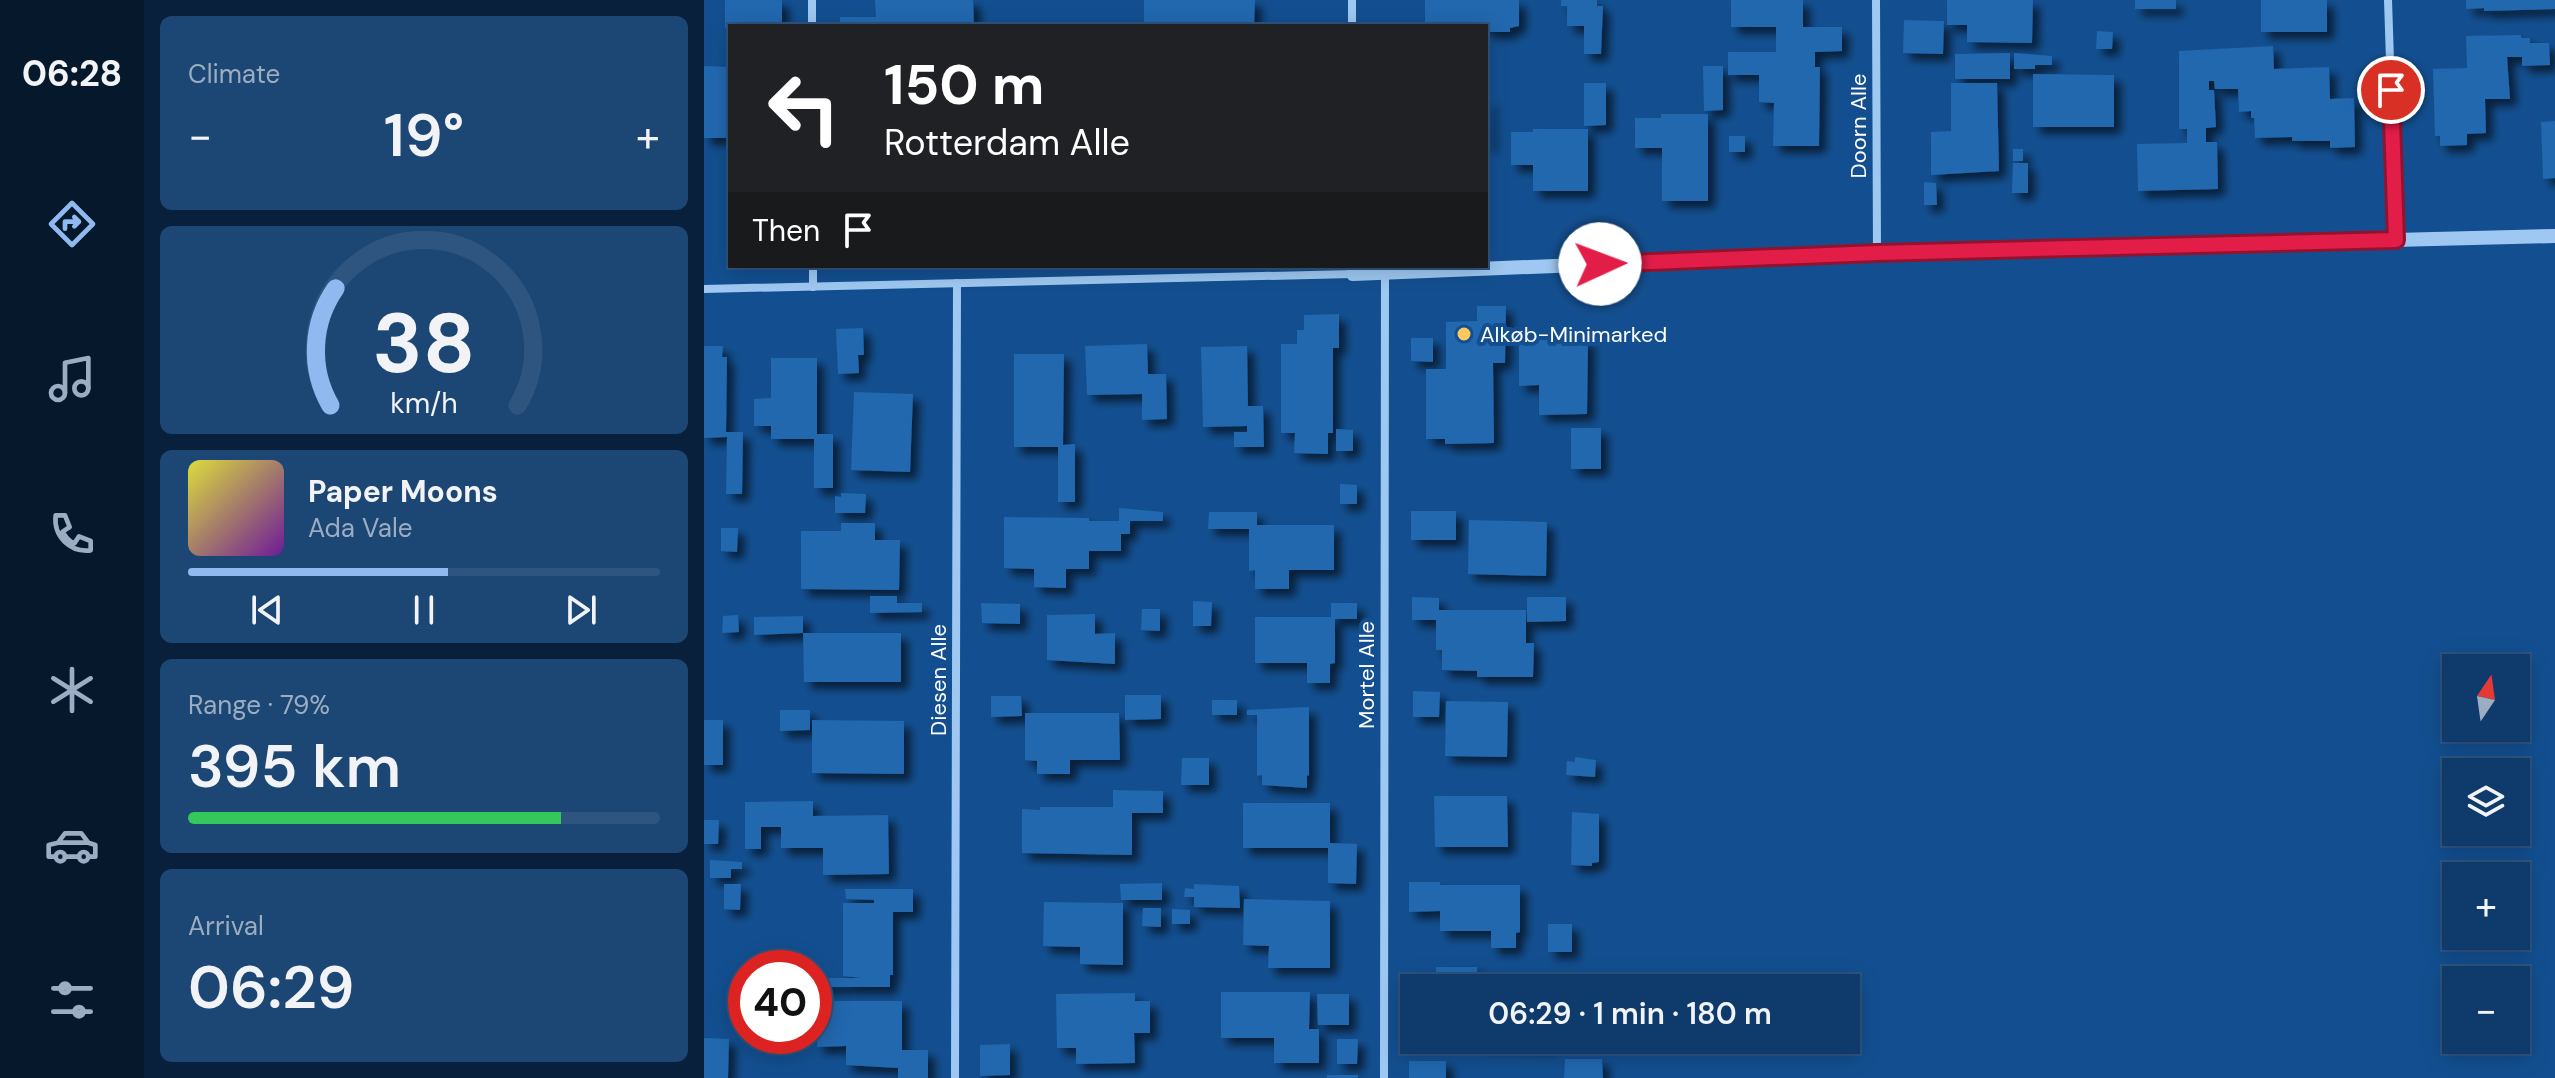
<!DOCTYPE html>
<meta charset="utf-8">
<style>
:root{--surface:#0e3b6c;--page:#1c4674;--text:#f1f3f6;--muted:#9badc2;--line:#2e557f;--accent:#90b9f0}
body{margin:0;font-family:"DM Sans",sans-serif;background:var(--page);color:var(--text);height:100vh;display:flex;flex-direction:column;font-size:30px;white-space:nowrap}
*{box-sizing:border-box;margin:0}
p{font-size:26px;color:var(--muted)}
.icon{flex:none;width:44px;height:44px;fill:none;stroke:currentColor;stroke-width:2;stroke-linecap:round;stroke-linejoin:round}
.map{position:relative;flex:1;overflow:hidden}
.panel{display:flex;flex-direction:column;gap:16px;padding:16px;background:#08203b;width:560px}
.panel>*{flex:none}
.banner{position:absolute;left:24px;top:24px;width:760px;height:244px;border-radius:0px;box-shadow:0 4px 20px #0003,0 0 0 2px var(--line);background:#202124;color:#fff;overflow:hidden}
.needle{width:52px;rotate:13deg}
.fabs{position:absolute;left:1738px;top:654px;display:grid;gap:16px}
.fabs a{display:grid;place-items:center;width:88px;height:88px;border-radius:0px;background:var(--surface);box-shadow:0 4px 20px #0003,0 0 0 2px var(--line);font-size:40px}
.speed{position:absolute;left:24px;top:950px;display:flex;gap:16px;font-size:40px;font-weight:700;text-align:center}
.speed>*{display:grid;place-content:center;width:104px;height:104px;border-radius:50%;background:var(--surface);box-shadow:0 4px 20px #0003,0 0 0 2px var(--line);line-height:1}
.speed .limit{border:12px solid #d22;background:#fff;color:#111}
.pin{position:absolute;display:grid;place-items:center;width:68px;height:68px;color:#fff;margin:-34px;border:4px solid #fff;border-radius:50%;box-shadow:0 2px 8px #0007}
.me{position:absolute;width:88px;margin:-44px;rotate:88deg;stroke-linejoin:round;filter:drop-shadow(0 0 6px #0008)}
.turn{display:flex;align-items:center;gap:28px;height:168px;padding:0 24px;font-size:36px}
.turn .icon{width:104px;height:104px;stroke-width:2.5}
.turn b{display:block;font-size:56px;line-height:68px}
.then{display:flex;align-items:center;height:76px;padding:0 24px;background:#0003;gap:16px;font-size:30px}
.big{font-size:60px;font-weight:600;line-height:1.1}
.panel .card{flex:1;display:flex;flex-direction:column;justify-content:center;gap:12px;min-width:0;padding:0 28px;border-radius:12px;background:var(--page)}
.panel .dial{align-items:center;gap:0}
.dial svg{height:208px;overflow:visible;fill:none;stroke:var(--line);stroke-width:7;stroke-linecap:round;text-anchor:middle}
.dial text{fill:var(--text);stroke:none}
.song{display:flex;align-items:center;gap:24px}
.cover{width:96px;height:96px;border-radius:12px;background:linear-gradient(135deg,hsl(60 70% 55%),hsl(280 70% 35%))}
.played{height:8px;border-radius:4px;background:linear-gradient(90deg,var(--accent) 55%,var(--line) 55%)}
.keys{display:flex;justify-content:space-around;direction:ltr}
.heat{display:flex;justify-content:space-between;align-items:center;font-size:44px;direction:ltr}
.charge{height:12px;border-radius:6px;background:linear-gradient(90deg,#34c759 79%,var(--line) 0)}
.trip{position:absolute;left:696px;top:974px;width:460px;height:80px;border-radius:0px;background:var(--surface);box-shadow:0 4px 20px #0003,0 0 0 2px var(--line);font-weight:600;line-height:80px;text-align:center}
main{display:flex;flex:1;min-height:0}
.dock{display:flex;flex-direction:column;width:144px;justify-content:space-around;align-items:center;background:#06182b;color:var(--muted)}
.dock .icon{width:56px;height:56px}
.dock .on{color:var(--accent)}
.dock b{font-size:36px;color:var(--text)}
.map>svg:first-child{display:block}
</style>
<main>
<nav class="dock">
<b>06:28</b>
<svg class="icon on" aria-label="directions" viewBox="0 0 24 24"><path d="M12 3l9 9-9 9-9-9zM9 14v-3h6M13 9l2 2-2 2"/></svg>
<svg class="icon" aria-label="music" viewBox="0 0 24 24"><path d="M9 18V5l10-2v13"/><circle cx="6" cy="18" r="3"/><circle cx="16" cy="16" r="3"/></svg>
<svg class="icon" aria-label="phone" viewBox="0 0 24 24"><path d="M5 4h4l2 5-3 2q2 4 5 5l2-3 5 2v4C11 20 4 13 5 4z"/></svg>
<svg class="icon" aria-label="climate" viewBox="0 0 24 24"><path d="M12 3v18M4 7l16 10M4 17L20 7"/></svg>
<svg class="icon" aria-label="car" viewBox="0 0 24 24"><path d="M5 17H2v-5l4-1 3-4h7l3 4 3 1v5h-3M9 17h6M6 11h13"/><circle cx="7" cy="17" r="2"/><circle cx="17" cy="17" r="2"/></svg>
<svg class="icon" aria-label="filters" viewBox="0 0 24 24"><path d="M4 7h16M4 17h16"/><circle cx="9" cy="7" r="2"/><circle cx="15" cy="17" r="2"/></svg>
</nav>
<section class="panel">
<div class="card"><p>Climate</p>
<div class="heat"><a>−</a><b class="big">19°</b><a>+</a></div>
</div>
<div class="card dial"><svg viewBox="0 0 100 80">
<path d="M14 69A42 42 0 1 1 86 69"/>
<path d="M14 69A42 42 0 0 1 16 24" stroke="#90b9f0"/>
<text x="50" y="56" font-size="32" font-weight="700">38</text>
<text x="50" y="72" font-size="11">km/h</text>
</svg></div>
<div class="card">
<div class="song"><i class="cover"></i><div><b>Paper Moons</b><p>Ada Vale</p></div></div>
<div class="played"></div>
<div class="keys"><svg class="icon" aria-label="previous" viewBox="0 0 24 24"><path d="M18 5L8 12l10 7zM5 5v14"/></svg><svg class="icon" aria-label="pause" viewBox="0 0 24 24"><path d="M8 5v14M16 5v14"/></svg><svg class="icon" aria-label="next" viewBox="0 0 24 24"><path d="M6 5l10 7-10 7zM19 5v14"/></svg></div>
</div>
<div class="card"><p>Range · 79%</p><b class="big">395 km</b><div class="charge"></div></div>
<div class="card"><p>Arrival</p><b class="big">06:29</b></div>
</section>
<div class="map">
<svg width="1851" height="1078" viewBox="0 0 1851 1078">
<defs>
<filter id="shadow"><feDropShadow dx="7" dy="7" stdDeviation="4" flood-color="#0009"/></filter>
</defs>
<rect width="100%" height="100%" fill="#134f90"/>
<g fill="#2167af" filter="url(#shadow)">
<path d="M21,0H78V26L21,28Z"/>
<path d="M171,0H269L270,26H136V17H172Z"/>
<path d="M440,0H551L550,26L440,25Z"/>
<path d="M721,0H815V26L806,28V32H782V26H721Z"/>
<path d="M857,0H893V6H899L897,54H880V26H863V6H857Z"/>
<path d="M1027,0H1099V27H1138V51L1111,52V67H1116L1115,146H1069L1070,103L1055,102V75H1024V52H1072V27H1027Z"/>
<path d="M1243,0H1329L1328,43L1263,42V25H1243Z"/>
<rect x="1431" y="0" width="41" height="9"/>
<rect x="1557" y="0" width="66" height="32"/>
<path d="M1762,0H1851V9L1780,11V8L1762,9Z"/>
<path d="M1200,20L1240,21L1239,54L1199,53Z"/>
<path d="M1393,31L1409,32L1408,49H1392Z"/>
<path d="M1817,35V38H1826V43H1845L1846,65L1818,66V57H1803L1806,99H1781L1782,133L1763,134V145L1736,146V136H1731L1729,69L1763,68L1762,36Z"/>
<path d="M1569,46L1570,69L1625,67L1626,99L1650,98L1651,147L1626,148V141H1588V137L1551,138L1550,118H1547V111L1535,112L1534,89H1511L1510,81H1505V90H1510L1512,127L1502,128V142H1513L1514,189L1434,191L1433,144L1483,143V129H1475V51Z"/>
<path d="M1306,53V79H1251V54Z"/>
<path d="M1310,53L1348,56V65H1331V69H1310Z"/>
<path d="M0,66L26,67V138H0Z"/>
<path d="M999,66H1019V110L1000,111Z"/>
<path d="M1329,74L1410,75V127H1329Z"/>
<path d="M880,83H902V125L880,126Z"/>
<path d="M1247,83H1293L1295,171L1227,175V132L1247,131Z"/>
<path d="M782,99H785L786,146L782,147Z"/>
<path d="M957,114H1004V201H958V148H931V118H957Z"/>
<path d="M1851,121V178L1839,179L1837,122Z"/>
<path d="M829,129H884V191H829V165H807V132H829Z"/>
<rect x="1025" y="136" width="16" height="16"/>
<rect x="1309" y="149" width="10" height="12"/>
<path d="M1309,163H1324V193H1308Z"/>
<path d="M1220,182L1232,183L1233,205H1220Z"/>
<path d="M773,306H802L801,363H789L790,443L741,444V439H722V369H742V322L773,321Z"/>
<path d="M635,314V348H629V433H624V454L590,453L591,433H577V344H593V330H600V315Z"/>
<path d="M159,328L160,355H154L155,373L134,374L132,329Z"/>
<path d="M815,337L884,339L883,414L835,415V385L815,386Z"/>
<path d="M707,338H729V362L707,361Z"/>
<path d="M443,344L444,374H462L463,419L438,420V394L383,395L381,346Z"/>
<path d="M0,346H19L18,357H23L22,432H39L38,494H22L23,437L0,438Z"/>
<path d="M543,346L544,406H559L560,447H530V432H543V426L499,427L497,347Z"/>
<path d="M310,354H360L359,445L371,444V502H354V447H310Z"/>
<path d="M67,358H113V434H129V488H110V439H67V426H50V399L67,398Z"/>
<path d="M150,392L209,394L206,472L147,470Z"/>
<rect x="867" y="428" width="30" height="41"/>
<path d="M632,429L649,430V451H632Z"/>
<path d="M636,484L653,485V504H636Z"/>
<path d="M137,493L162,494L161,513H131V496L137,497Z"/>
<path d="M415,508L459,512V521H426V534H417V551H385V569H362V588L330,587V569L300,568V517L385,518V521H415Z"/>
<rect x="707" y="511" width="45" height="29"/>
<path d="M505,512H553V525H630V570H585V589H551V570L545,571V529H504Z"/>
<path d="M765,520L843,522L842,576L764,574Z"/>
<path d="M137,523H171V540H196L195,590L97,589V531H137Z"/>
<path d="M17,528H34L33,552L17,551Z"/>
<path d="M166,596H193V603H218V612L166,613Z"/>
<path d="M708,597L735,598V610H822V643H830L829,677H773V671L738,670V650H732V620H708Z"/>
<path d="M823,597H862V621L823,622Z"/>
<path d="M489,601L508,602L507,626H489Z"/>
<path d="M277,603L316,604V624L278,623Z"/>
<path d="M627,603H653V619H631V663L626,664V683H603V663H551V617H627Z"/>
<path d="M438,609H456V631L437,630Z"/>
<path d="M391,614V634L411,633V664L343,660V615Z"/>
<path d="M34,615L35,632L18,633L19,616Z"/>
<path d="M99,616V633L50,635V617Z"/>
<path d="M99,633H197V682H100Z"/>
<path d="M709,691L736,692L735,717H709Z"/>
<path d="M421,695H457V719L421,720Z"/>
<path d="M287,696H317L318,716L287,717Z"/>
<rect x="508" y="700" width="25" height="15"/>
<path d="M742,701L804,702L803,757L741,756Z"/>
<path d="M605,707V776L603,775V788L558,785V775L553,776V715H543V710Z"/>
<path d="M76,710H106V730L76,731Z"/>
<path d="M321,713H415L416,760H366V774H333V761L321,760Z"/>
<rect x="0" y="720" width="19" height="45"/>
<path d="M108,720L200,721V774L108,773Z"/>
<path d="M871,757L892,760L891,777L862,775L863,761L871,762Z"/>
<path d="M478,758H505V785H477Z"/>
<path d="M409,790L459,791V813H428V855L318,853V809L336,810V807H409Z"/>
<path d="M730,796H803L804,847H731Z"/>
<path d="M109,801V816L184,815L185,874L119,875V848H77V827H57V849H41V802Z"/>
<path d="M539,803H626V843L653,844L652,884L624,883V848H539Z"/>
<path d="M868,812L895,814V862L888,863V866L867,865Z"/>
<path d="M0,820H15L14,844H0Z"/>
<path d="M6,860L38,862V869H27V878H6Z"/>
<path d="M705,882H736V885H816V932L812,933V948H787V931H736V911L705,912Z"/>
<path d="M458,883V900H417L416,884Z"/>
<path d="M20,884H37L36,910L20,909Z"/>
<path d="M490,884L535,886L536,908L490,907V897H480L481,888L490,889Z"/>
<path d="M141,889H209V912H189V975H186V987H110V978H157L139,976V903H170V900L142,899Z"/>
<path d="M540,899L626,901V968H564L565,946L539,945Z"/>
<path d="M340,902L419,903V965L376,964V947L339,946Z"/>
<path d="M439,908H457V927L438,926Z"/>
<path d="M468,909L486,910V924H468Z"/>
<rect x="844" y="924" width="24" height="28"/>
<rect x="732" y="967" width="41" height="21"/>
<path d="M823,973L848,974L847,988H777V981L823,982Z"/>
<path d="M517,992H606L605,1029H615V1063H570V1038H517Z"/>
<path d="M431,993V1001H446V1033H430L431,1063L372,1064V1048H353L352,994Z"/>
<path d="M613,994H645V1025H614Z"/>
<path d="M114,1001H198V1050H224V1078H194V1068L142,1065V1046L113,1047Z"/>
<path d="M0,1038L25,1039L24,1078H0Z"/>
<path d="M633,1039H654L653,1064H633Z"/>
<path d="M776,1040H845V1046L776,1044Z"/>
<path d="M306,1044V1075L276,1076V1045Z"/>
<path d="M861,1059H898L899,1078H860Z"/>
<rect x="705" y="1061" width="37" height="17"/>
<rect x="623" y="1075" width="31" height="3"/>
</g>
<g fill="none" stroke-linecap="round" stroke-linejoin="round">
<g stroke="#9ec8f1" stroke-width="8">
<path d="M108,0V26"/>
<path d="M648,0V26"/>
<path d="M1172,0L1173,253"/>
<path d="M1684,0L1692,240"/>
<path d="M109,266V287"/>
<path d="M0,289L649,274V266"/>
<path d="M251,1078L253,283"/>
<path d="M680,1078L681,273"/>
</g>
<path stroke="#9ec8f1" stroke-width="14" d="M649,274L1173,253L1851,236"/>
</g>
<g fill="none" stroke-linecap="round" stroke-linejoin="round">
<defs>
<path id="route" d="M896,264L1173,253L1692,240L1687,90"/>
</defs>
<use href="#route" stroke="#92132f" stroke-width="20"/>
<use href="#route" stroke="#e11d48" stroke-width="14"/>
</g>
<circle fill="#ffc95f" stroke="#134f90" stroke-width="3" cx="760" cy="334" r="8"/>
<g text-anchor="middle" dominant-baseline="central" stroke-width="8" stroke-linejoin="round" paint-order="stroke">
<g font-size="22" fill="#fff" stroke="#134f90">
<text transform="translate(1154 126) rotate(-90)">Doorn Alle</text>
<text transform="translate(662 675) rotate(-90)">Mortel Alle</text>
<text transform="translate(234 680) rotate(-90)">Diesen Alle</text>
</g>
<g font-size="22" fill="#fff" stroke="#134f90" text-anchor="start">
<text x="776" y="334">Alkøb-Minimarked</text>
</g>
</g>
</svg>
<div class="fabs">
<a><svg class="needle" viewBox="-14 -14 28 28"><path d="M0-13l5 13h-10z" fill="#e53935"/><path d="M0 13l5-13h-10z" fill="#9badc2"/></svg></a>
<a><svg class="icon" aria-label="layers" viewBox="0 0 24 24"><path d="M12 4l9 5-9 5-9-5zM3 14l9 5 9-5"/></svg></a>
<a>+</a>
<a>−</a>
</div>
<div class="speed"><div class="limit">40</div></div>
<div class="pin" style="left:1687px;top:90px;background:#d93025"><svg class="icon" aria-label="arrive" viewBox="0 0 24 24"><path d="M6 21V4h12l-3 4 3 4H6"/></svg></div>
<svg class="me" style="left:896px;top:264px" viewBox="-20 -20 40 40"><circle r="19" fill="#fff"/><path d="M0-13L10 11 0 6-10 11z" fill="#e11d48"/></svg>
<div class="trip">06:29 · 1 min · 180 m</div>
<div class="banner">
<div class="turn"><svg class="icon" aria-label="left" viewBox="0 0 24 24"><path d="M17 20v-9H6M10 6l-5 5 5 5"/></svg><div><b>150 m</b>Rotterdam Alle</div></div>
<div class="then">Then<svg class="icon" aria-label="arrive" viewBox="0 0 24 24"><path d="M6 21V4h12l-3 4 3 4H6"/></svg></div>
</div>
</div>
</main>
